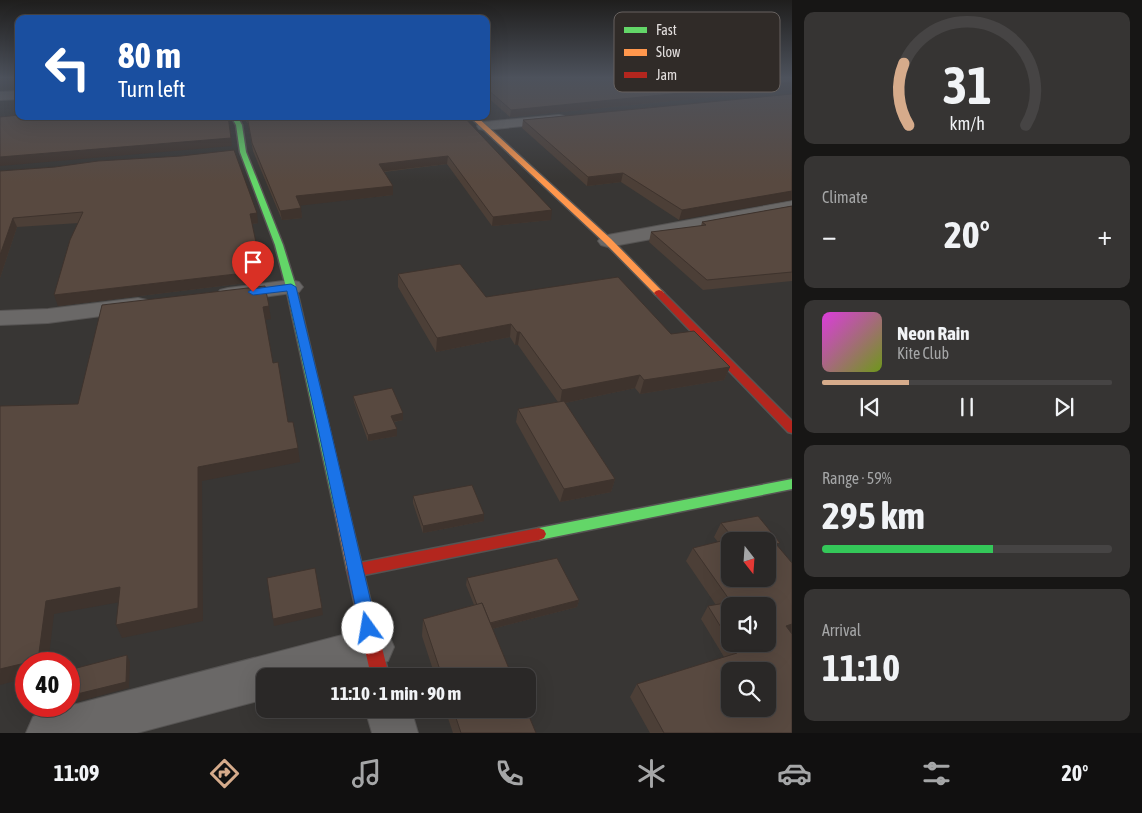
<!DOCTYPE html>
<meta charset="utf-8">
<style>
:root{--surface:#2a2827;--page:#363433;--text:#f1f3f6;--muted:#a5a6a7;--line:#464444;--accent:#d6ab8b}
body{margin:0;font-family:"Asap Condensed",sans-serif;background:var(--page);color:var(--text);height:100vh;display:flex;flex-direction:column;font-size:19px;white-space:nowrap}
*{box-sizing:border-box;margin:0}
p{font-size:16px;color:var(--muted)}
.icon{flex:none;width:28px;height:28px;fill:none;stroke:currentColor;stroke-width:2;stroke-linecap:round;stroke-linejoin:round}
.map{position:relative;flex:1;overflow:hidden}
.side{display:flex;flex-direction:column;gap:12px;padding:12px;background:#171615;width:350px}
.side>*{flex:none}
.guide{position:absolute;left:15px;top:15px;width:475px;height:105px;border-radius:10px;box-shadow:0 5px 20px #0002,0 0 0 1px var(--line);background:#1a4fa0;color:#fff;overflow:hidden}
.needle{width:32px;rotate:163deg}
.fabs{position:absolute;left:721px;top:532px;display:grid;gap:10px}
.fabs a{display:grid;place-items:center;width:55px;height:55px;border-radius:10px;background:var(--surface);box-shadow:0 5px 20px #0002,0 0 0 1px var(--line);font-size:25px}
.speed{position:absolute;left:15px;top:652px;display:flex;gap:10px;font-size:25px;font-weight:700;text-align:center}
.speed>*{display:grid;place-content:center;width:65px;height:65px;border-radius:50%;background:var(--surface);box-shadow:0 5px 20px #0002,0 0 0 1px var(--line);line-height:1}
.speed .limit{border:8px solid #d22;background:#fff;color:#111}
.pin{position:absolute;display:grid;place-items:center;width:42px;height:42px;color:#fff;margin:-51px -21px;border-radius:50% 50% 50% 0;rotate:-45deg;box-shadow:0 0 5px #0007}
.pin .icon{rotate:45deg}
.me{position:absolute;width:55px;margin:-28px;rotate:347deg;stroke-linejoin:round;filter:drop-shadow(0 0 4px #0008)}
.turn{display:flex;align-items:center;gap:18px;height:105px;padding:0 20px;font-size:22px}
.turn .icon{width:65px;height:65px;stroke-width:2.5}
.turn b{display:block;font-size:35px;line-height:42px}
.big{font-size:38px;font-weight:700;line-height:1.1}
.side .card{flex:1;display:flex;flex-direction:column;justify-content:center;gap:8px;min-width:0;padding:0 18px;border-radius:10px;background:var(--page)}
.side .dial{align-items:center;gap:0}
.dial svg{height:130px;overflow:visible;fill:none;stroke:var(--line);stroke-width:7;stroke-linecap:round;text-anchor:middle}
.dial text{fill:var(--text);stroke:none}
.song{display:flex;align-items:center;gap:15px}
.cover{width:60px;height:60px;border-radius:8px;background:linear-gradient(135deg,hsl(300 70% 55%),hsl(80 70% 35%))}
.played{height:5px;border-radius:2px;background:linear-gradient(90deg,var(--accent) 30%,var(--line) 30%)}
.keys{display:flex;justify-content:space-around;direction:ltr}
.heat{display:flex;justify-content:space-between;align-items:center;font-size:28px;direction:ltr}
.charge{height:8px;border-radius:4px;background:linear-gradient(90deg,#34c759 59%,var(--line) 0)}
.trip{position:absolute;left:256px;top:668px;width:280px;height:50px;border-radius:10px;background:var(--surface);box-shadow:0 5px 20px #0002,0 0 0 1px var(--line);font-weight:700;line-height:50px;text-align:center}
.tab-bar{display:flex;height:80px;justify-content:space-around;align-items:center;background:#111010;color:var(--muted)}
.tab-bar .icon{width:35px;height:35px}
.tab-bar .on{color:var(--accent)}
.tab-bar b{font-size:22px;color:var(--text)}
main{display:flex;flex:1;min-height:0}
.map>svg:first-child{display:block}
</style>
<main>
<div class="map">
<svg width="792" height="733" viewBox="0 0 792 733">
<rect width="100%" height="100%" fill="#383634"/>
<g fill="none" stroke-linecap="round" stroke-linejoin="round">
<defs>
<g id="street">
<path d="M19,91V99L0,100V92Z"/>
<path d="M559,115L564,116L566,119L564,122L484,130L479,129L477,126L479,123L484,122Z"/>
<path d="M792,201V213L608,247L601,245L598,241L601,237L608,235Z"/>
<path d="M291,280L299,282L303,287L299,292L228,302L220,300L216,295L220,290L228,288Z"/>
<path d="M138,298L147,300L150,305L147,310L48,323L0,325V311L48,309Z"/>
<path d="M373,627L388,633L394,647L388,661L342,676H265V699L137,733H26L33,717L49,710L69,706Z"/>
<path d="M365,709H411L418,733H372Z"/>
</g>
<g id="fast">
<path d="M231,116H237L242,125L246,152L283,245L296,287L348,508L346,512L341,514L336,512L334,508L286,287L275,245L240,152L236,125Z"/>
<path d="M792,479V489L539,540L534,538L532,534L534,530L539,528Z"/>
</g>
<g id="slow">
<path d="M469,116H476L611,239L662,291L664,293L662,295H656L605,243Z"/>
<path d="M341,502L346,504L348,508L363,570L361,575L355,577L349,575L347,570L334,508L336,504Z"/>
</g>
<g id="jam">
<path d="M659,290L662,291L792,421V433L788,432L656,295L654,293L656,291Z"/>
<path d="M539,528L544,530L546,534L544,538L539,540L364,575L389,676H371L347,570L349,565Z"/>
</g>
</defs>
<use href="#street" stroke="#565453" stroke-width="2"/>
<use href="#fast" stroke="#565453" stroke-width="3"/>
<use href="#slow" stroke="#565453" stroke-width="3"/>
<use href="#jam" stroke="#565453" stroke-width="3"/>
<use href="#street" fill="#6a6867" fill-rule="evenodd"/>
<use href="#fast" fill="#63d668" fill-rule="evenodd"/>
<use href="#slow" fill="#ff974d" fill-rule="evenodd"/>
<use href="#jam" fill="#b3261e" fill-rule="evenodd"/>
</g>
<g fill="#4c3f37" fill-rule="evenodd">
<path d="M486,78H792V89L510,117L486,96Z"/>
<path d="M792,94L679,220L621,182L587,186L522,128L523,120Z"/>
<path d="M242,116H463L551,220L492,226L447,164L384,172L393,186V195L300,205L302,218L282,220L253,151L248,124Z"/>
<path d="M0,171L258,223L252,224L263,281L58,306L79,223L17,227L0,278Z"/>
<path d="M792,206V281L703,290L649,242L651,232L701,226L702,222Z"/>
<path d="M398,274L486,297L671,334L730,367L724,380L640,394L635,388L565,403L615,479L611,492L560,502L516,422L518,409L558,402L518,345H515L510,337L436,352L398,287Z"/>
<path d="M353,396L403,420L394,422L397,429V436L368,441L354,402Z"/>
<path d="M413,496L484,521L423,533L413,503Z"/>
<path d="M721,523L778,546L792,733H650L630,697L637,684L724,657L701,619L708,606L716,605L686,561L693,548L718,542L714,537ZM730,606L768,644H730Z"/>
<path d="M467,578L579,600L577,607L492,629L512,676H435L422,636L423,619L474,605L466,585Z"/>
<path d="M445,709H526L536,733H453Z"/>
</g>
<g fill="#3e332d">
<path d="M792,82V89L510,117L511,110Z"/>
<path d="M229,118L232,146L0,166V157Z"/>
<path d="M448,156L447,164L379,172V164Z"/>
<path d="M623,173L621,182L587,186L588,177Z"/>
<path d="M393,186V195L297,206L296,196Z"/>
<path d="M792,191V200L679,220L682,210Z"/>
<path d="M301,208L302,218L282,220L280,211Z"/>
<path d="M552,210L551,220L492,226L493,217Z"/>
<path d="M257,213L258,223L252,224L250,214Z"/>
<path d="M13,218L17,227L0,278V255Z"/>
<path d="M262,271L263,281L58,306L54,295Z"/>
<path d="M269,306L271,319L265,320L263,307Z"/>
<path d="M511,324L510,337L436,352L437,338Z"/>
<path d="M517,332H520L518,345H515Z"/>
<path d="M730,367L724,380L640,394L644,380Z"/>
<path d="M640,375L635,388L560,404L562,390Z"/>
<path d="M403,413V420L391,422V416Z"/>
<path d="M397,429V436L368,441V435Z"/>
<path d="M298,448L300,462L202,481L203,621L122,638L116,625L198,467Z"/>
<path d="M615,479L611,492L560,502L564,489Z"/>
<path d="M484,514V521L423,533V526Z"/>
<path d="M120,587L126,601L54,614L48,664H26V678L0,685V669L46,601Z"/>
<path d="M579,600L577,607L484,631L485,625Z"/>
<path d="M322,608L323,615L274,626L273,619Z"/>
<path d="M792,624V634L786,626Z"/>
<path d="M127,655L130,662L129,688L69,704V696Z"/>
<path d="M43,706H58L46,709Z"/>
</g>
<g fill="#584940" stroke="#3e332d" fill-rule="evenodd">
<path d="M486,78H792V82L511,110L486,88Z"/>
<path d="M792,94V191L682,210L623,173L588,177L523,120Z"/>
<path d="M19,115V116H228L231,138L0,157V117Z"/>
<path d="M247,116H463L552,210L493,217L448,156L379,164L393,186L296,196L301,208L280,211L252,143Z"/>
<path d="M234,150L257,213L250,214L262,271L54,295L70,240L83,212L13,218L0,255V171L55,167L98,161L181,156Z"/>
<path d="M792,206V272L707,280L651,232L706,225L702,222Z"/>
<path d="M460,264L486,297L618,277L671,334L694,331L730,367L644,380L640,375L562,390L520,332H517L511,324L437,338L398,274Z"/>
<path d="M265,286L269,306L263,307L273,363L278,362L288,422H293L298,448L198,467V608L116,625L120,587L46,601L38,660L0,669V406L78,404L102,305Z"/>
<path d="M392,388L403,413L391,416L397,429L368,435L353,396Z"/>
<path d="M564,401L615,479L564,489L518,409Z"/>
<path d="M472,485L484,514L423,526L413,496Z"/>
<path d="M758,516L780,543L776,544L792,563V624L786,626L792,634V733H664L637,684L737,653L731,644H768V606H730V642L708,606L731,602L693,548L733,538L721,523ZM730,541H768V579H730ZM730,671H768V709H730Z"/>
<path d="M557,558L579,600L490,623L482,603L477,605L467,578Z"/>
<path d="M315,568L322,608L273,619L267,578Z"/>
<path d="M482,603L512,676H442L423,619Z"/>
<path d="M127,655L126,682L69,696V670Z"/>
<path d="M453,709H526L536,733H461Z"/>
</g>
<linearGradient id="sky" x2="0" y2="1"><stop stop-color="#1f1e1d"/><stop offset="0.43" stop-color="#4d525c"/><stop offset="1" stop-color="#4d525c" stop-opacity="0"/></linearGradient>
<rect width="792" height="181" fill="url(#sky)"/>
<path fill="#1a73e8" stroke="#114b97" d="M291,284L296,287L328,419L377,628L374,634L368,636L362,634L360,628L316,419L287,291L253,295L248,292L253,289Z"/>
<rect x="614" y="12" width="166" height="80" rx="8" fill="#302b28" stroke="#66615f" stroke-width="1"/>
<rect x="624" y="27" width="23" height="6" fill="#63d668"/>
<rect x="624" y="49" width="23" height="7" fill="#ff974d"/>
<rect x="624" y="72" width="23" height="6" fill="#b3261e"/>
<g font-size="14" fill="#e3dfde">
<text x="656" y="35">Fast</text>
<text x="656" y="57">Slow</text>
<text x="656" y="80">Jam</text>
</g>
</svg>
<div class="fabs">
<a><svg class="needle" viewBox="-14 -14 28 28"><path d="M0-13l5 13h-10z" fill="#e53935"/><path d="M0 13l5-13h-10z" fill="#a5a6a7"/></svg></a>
<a><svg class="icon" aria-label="sound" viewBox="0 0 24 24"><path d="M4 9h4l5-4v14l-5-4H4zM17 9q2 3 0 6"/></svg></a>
<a><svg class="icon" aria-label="search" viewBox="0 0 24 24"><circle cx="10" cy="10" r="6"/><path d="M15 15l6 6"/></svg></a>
</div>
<div class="speed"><div class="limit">40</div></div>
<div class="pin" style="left:253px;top:292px;background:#d93025"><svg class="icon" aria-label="arrive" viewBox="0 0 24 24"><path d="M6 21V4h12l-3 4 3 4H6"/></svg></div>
<svg class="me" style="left:368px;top:628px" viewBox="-20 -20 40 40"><circle r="19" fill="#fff"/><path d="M0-13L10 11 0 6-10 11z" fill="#1a73e8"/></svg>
<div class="trip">11:10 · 1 min · 90 m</div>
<div class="guide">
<div class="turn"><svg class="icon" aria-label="left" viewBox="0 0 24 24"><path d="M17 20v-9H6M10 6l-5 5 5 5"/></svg><div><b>80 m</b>Turn left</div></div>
</div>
</div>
<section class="side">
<div class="card dial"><svg viewBox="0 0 100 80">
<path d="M14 69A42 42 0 1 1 86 69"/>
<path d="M14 69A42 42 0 0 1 11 31" stroke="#d6ab8b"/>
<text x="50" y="56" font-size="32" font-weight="700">31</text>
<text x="50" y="72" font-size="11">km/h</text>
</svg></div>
<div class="card"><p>Climate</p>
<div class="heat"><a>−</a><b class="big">20°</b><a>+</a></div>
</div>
<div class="card">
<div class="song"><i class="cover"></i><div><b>Neon Rain</b><p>Kite Club</p></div></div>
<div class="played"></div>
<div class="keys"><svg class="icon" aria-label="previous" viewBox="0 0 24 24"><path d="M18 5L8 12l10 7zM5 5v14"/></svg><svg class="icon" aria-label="pause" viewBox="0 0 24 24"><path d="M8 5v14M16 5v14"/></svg><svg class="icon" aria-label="next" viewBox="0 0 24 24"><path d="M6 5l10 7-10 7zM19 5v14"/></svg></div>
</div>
<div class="card"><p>Range · 59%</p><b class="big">295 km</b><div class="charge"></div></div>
<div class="card"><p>Arrival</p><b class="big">11:10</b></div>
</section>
</main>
<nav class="tab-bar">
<b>11:09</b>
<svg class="icon on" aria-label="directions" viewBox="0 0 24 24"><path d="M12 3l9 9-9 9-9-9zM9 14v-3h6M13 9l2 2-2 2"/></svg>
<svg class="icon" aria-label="music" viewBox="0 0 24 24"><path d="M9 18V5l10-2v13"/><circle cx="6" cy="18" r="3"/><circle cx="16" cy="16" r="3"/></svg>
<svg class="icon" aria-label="phone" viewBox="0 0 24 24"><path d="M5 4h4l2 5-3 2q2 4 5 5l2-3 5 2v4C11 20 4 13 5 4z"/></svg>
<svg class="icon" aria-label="climate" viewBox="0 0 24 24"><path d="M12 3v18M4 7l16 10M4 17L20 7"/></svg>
<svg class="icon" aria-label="car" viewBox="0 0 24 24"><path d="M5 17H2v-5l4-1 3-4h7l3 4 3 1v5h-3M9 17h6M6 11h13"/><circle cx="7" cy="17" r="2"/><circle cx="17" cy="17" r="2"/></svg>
<svg class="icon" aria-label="filters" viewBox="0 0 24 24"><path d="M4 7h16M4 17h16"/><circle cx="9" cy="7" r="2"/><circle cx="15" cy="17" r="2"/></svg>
<b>20°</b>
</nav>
